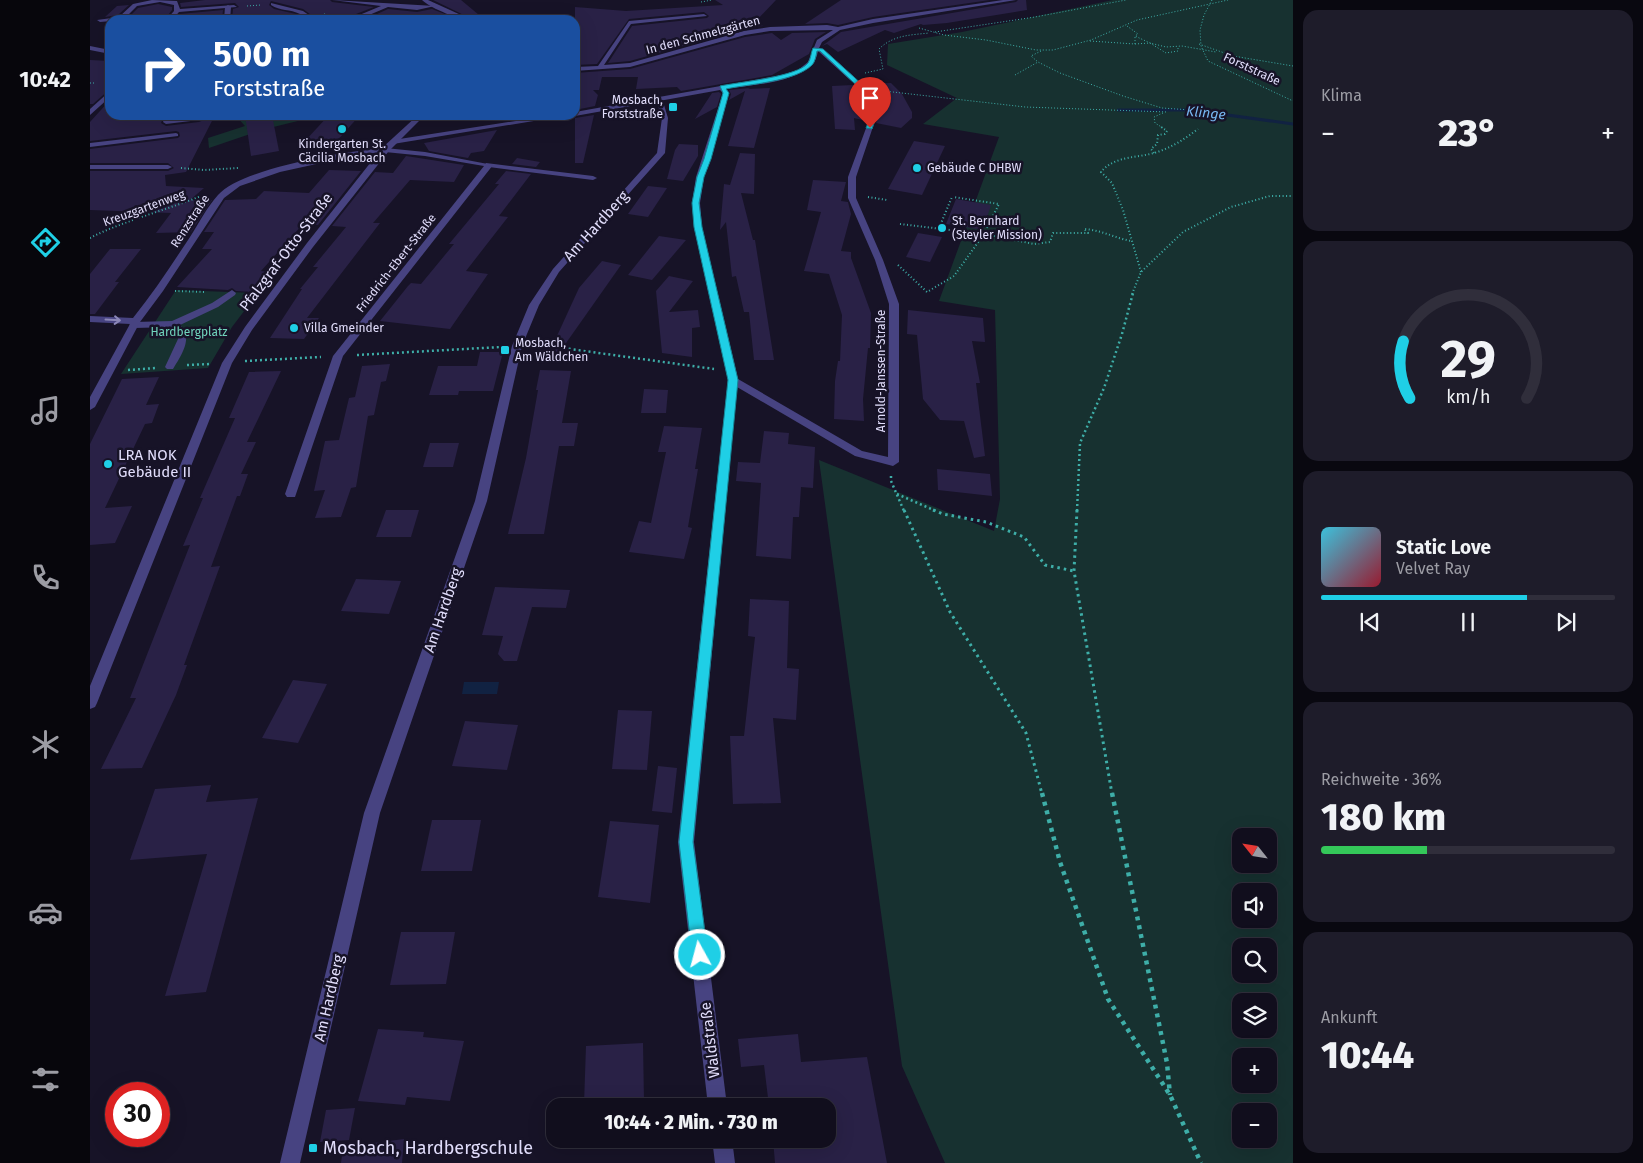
<!DOCTYPE html>
<html lang="de">
<meta charset="utf-8">
<style>
:root{--surface:#110e1d;--page:#1e1c2a;--text:#f1f3f6;--muted:#9c9ca4;--line:#302e3b;--accent:#1fcfe6}
body{margin:0;font-family:"Fira Sans",sans-serif;background:var(--page);color:var(--text);height:100vh;display:flex;flex-direction:column;font-size:19px;white-space:nowrap}
*{box-sizing:border-box;margin:0}
p{font-size:16px;color:var(--muted)}
.icon{flex:none;width:28px;height:28px;fill:none;stroke:currentColor;stroke-width:2;stroke-linecap:round;stroke-linejoin:round}
.map{position:relative;flex:1;overflow:hidden}
.details{display:flex;flex-direction:column;gap:10px;padding:10px;background:#090810;width:350px}
.details>*{flex:none}
.guide{position:absolute;left:15px;top:15px;width:475px;height:105px;border-radius:15px;box-shadow:0 5px 20px #0002,0 0 0 1px var(--line);background:#1a4fa0;color:#fff;overflow:hidden}
.needle{width:32px;rotate:300deg}
.tools{position:absolute;left:1142px;top:828px;display:grid;gap:10px}
.tools a{display:grid;place-items:center;width:45px;height:45px;border-radius:10px;background:var(--surface);box-shadow:0 5px 20px #0002,0 0 0 1px var(--line);font-size:25px}
.speed{position:absolute;left:15px;top:1082px;display:flex;gap:10px;font-size:25px;font-weight:700;text-align:center}
.speed>*{display:grid;place-content:center;width:65px;height:65px;border-radius:50%;background:var(--surface);box-shadow:0 5px 20px #0002,0 0 0 1px var(--line);line-height:1}
.speed .limit{border:8px solid #d22;background:#fff;color:#111}
.pin{position:absolute;display:grid;place-items:center;width:42px;height:42px;color:#fff;margin:-51px -21px;border-radius:50% 50% 50% 0;rotate:-45deg;box-shadow:0 0 5px #0007}
.pin .icon{rotate:45deg}
.me{position:absolute;width:55px;margin:-28px;rotate:353deg;stroke-linejoin:round;filter:drop-shadow(0 0 4px #0008)}
.turn{display:flex;align-items:center;gap:18px;height:105px;padding:0 25px;font-size:22px}
.turn .icon{width:65px;height:65px;stroke-width:2.5}
.turn b{display:block;font-size:35px;line-height:42px}
.big{font-size:38px;font-weight:800;line-height:1.1}
.details .tile{flex:1;display:flex;flex-direction:column;justify-content:center;gap:8px;min-width:0;padding:0 18px;border-radius:15px;background:var(--page)}
.details .dial{align-items:center;gap:0}
.dial svg{height:130px;overflow:visible;fill:none;stroke:var(--line);stroke-width:7;stroke-linecap:round;text-anchor:middle}
.dial text{fill:var(--text);stroke:none}
.song{display:flex;align-items:center;gap:15px}
.cover{width:60px;height:60px;border-radius:8px;background:linear-gradient(135deg,hsl(190 70% 55%),hsl(350 70% 35%))}
.played{height:5px;border-radius:2px;background:linear-gradient(90deg,var(--accent) 70%,var(--line) 70%)}
.keys{display:flex;justify-content:space-around;direction:ltr}
.heat{display:flex;justify-content:space-between;align-items:center;font-size:28px;direction:ltr}
.charge{height:8px;border-radius:4px;background:linear-gradient(90deg,#34c759 36%,var(--line) 0)}
.trip{position:absolute;left:456px;top:1098px;width:290px;height:50px;border-radius:15px;background:var(--surface);box-shadow:0 5px 20px #0002,0 0 0 1px var(--line);font-weight:800;line-height:50px;text-align:center}
main{display:flex;flex:1;min-height:0}
.menu{display:flex;flex-direction:column;width:90px;justify-content:space-around;align-items:center;background:#07060c;color:var(--muted)}
.menu .icon{width:35px;height:35px}
.menu .on{color:var(--accent)}
.menu b{font-size:22px;color:var(--text)}
.map>svg:first-child{display:block}
</style>
<main>
<nav class="menu">
<b>10:42</b>
<svg class="icon on" aria-label="directions" viewBox="0 0 24 24"><path d="M12 3l9 9-9 9-9-9zM9 14v-3h6M13 9l2 2-2 2"/></svg>
<svg class="icon" aria-label="music" viewBox="0 0 24 24"><path d="M9 18V5l10-2v13"/><circle cx="6" cy="18" r="3"/><circle cx="16" cy="16" r="3"/></svg>
<svg class="icon" aria-label="phone" viewBox="0 0 24 24"><path d="M5 4h4l2 5-3 2q2 4 5 5l2-3 5 2v4C11 20 4 13 5 4z"/></svg>
<svg class="icon" aria-label="climate" viewBox="0 0 24 24"><path d="M12 3v18M4 7l16 10M4 17L20 7"/></svg>
<svg class="icon" aria-label="car" viewBox="0 0 24 24"><path d="M5 17H2v-5l4-1 3-4h7l3 4 3 1v5h-3M9 17h6M6 11h13"/><circle cx="7" cy="17" r="2"/><circle cx="17" cy="17" r="2"/></svg>
<svg class="icon" aria-label="filters" viewBox="0 0 24 24"><path d="M4 7h16M4 17h16"/><circle cx="9" cy="7" r="2"/><circle cx="15" cy="17" r="2"/></svg>
</nav>
<div class="map">
<svg width="1203" height="1163" viewBox="0 0 1203 1163">
<rect width="100%" height="100%" fill="#171327"/>
<g fill="#173130" fill-rule="evenodd">
<path d="M1023,0H1203V1163H855L812,1066L729,460L904,531L910,499L905,310L849,301L909,137L833,124L867,98L797,65L798,44L872,32ZM1151,836H1179V864H1151ZM1151,891H1179V919H1151ZM1151,946H1179V974H1151ZM1151,1001H1179V1029H1151ZM1151,1056H1179V1084H1151ZM1151,1111H1179V1139H1151Z"/>
<path d="M224,115L212,120L175,129L119,148L118,138L155,126L146,116Z"/>
<path d="M86,290L168,293L142,327L118,368L31,374Z"/>
</g>
<path fill="#112242" d="M374,682H409L407,694H372Z"/>
<g fill="none" stroke-linecap="round" stroke-linejoin="round">
<path stroke="#112242" stroke-width="3" d="M1028,110H1101L1203,124"/>
</g>
<g fill="#292146">
<path d="M115,0H240L242,2L284,7L266,14L264,20H228L213,9L181,1L179,5L184,9L206,14L217,20H142L143,9L149,7L145,3L91,7L90,3Z"/>
<path d="M343,0H371L395,20H384Z"/>
<path d="M625,0H686L666,21L673,26L653,29L540,61L518,63L542,26L617,18L619,16L614,12L539,19L507,64L485,65V7L536,11L633,5Z"/>
<path d="M751,0H900L783,17L748,25L737,23L715,24Z"/>
<path d="M928,0H936L937,10L857,23L833,25L831,24L804,33L795,30L748,52L737,44L732,46L751,32L926,2Z"/>
<path d="M68,4L82,7V10L74,20H36L48,8Z"/>
<path d="M39,5L28,15L15,17L27,6Z"/>
<path d="M298,9L327,12L342,9L370,20H274Z"/>
<path d="M133,10L132,20H84L90,14Z"/>
<path d="M736,32L725,39L719,54L682,75L591,91L587,87L546,89L548,77H512L509,90H503L508,95L505,106L485,110V73L540,69L655,37L682,33L691,40L702,33Z"/>
<path d="M0,60L20,61V89L3,104H0Z"/>
<path d="M801,83L812,94L822,112V118L811,128L786,123L790,112L788,97L775,84Z"/>
<path d="M763,85L778,99L780,112L777,121L764,118L765,130L745,129L742,86Z"/>
<path d="M660,88L658,89L680,88L664,148L638,146L655,91L639,100L641,94L639,90Z"/>
<path d="M629,92L631,94L627,107L605,119L622,93Z"/>
<path d="M20,100V115H74L71,123L76,126L109,122L125,115L96,172L75,175L76,186L114,188L100,200H122L101,232L66,233L81,213L0,210V171H78L84,168L78,163H0V149L88,138L90,136L89,132L86,131L0,141V122Z"/>
<path d="M155,115H182L189,151L161,156Z"/>
<path d="M239,115H270L245,143L215,141Z"/>
<path d="M504,115L493,163H485V118Z"/>
<path d="M407,130L394,151L381,153L378,158L339,151L334,143Z"/>
<path d="M824,141L855,146L832,195L798,189Z"/>
<path d="M589,144L608,145V156L593,181L577,179L585,150Z"/>
<path d="M650,153L665,154L664,194L651,193L663,240H665L684,360H664L659,312H654L646,276L642,277L636,222L630,230L634,184L640,185Z"/>
<path d="M316,156L374,165L364,182L320,180L283,223H290L217,318H229L214,339L180,338L212,289H210L228,267H223L256,227L242,226L285,172L303,173Z"/>
<path d="M427,158L450,162L446,167L422,164Z"/>
<path d="M239,170L271,171L228,225L213,224L171,271L178,272L162,292L146,291L142,288L138,290L87,287L122,249H112L124,232H114L135,200L166,199L174,191L219,193Z"/>
<path d="M416,171L441,174L409,216L418,217L376,271L398,274L360,329L290,321L318,286L321,283L331,284L364,244H359L409,184H405Z"/>
<path d="M723,180L756,182L751,201L758,202L761,214L751,251L761,252V258L781,313L780,348H778L773,399L774,421L744,419L745,381L748,361H750L752,315L739,274L714,271L731,212L717,210Z"/>
<path d="M558,186L577,188L558,217L538,214Z"/>
<path d="M866,199L901,205L893,230L856,224Z"/>
<path d="M828,233L852,237L840,262L816,257Z"/>
<path d="M569,236L596,240L562,280L538,275Z"/>
<path d="M20,249H51L25,282H29L5,314H0V274Z"/>
<path d="M512,261L531,265L469,353L461,349L489,288Z"/>
<path d="M579,276L603,281L579,312L608,310L610,327L602,328V357L572,353L566,291Z"/>
<path d="M818,310L893,318L895,342L882,341L890,383H886L895,456L884,458L874,421L850,420L833,399L827,335L817,334Z"/>
<path d="M390,352H413L403,391H369L368,395H339L348,366H387Z"/>
<path d="M300,364L296,381L291,382L284,415L278,416L266,487L261,488L251,517L225,518L235,490L224,491L235,441L249,440L259,398L265,397L272,366Z"/>
<path d="M450,370L481,371L472,423H488L484,446H469L454,534H418L436,458L448,390H446Z"/>
<path d="M191,371L157,442H166L151,474H158L150,496H147L121,567L130,566L94,665H97L86,695L52,768L11,769L46,698H40L100,545L93,546L113,498H110L145,418H139L159,372Z"/>
<path d="M69,377L56,405L69,404L62,423L55,424L15,508L42,506L25,543L0,545V444L32,379Z"/>
<path d="M554,389L578,390L576,413H551Z"/>
<path d="M574,426L612,428L605,469H608L598,527L602,528L594,559L539,552L549,521L561,523L576,452H568Z"/>
<path d="M674,431L699,433L698,444L725,447L723,488L711,487L709,517H703L701,559L666,556L671,483L646,481L648,462L670,463Z"/>
<path d="M340,443H369L363,467H333Z"/>
<path d="M847,469L900,474L902,496L848,490Z"/>
<path d="M296,510H329L321,537H286Z"/>
<path d="M266,579L311,581L299,614L251,611Z"/>
<path d="M405,587L480,590L476,608L442,607L427,661H414L408,654L413,636L392,635Z"/>
<path d="M660,599L699,601L697,668L709,669L706,720L683,718L691,803L643,804L640,736H654L665,637L658,636Z"/>
<path d="M203,680L237,684L208,743L172,738Z"/>
<path d="M528,710L562,711L557,770L522,769Z"/>
<path d="M375,721L428,725L417,770L362,766Z"/>
<path d="M568,766L587,768L582,813L562,811Z"/>
<path d="M121,785L116,802L168,798L116,992L75,996L117,854L40,860L65,789Z"/>
<path d="M342,820H391L382,871H331Z"/>
<path d="M520,821L569,825L560,903L508,897Z"/>
<path d="M311,932H365L356,984L300,985Z"/>
<path d="M288,1029L334,1032L333,1037L374,1041L360,1101L317,1097L315,1105L268,1101Z"/>
<path d="M708,1034L711,1062L777,1057L797,1163H685L683,1139H738V1106H679L674,1065L651,1067L648,1039Z"/>
<path d="M553,1043L554,1101L494,1104L496,1046Z"/>
<path d="M265,1108L259,1140L230,1142L236,1110Z"/>
<path d="M314,1139L312,1163H251L253,1147Z"/>
</g>
<g fill="none" stroke-linecap="round" stroke-linejoin="round">
<g stroke="#3eaea8" stroke-width="1" stroke-dasharray="1 2" stroke-linecap="butt">
<path d="M1122,0L1114,15L1110,30L1111,46L1118,61L1203,101"/>
<path d="M611,2L622,0"/>
<path d="M157,6L171,5"/>
<path d="M234,14L257,18"/>
<path d="M1037,26L1048,34L1045,36"/>
<path d="M829,28L854,35L896,40L946,50H963L1001,40L1047,20L1138,0"/>
<path d="M845,32L945,17L1036,0"/>
<path d="M1000,41L1045,44V36L1060,43L1076,47L1092,46L1126,52"/>
<path d="M1045,44L1060,43L1076,53L1088,51V47"/>
<path d="M1109,44L1143,56L1203,66"/>
<path d="M951,51L941,56L948,62L970,73L1033,96L1072,108L1101,110"/>
<path d="M775,73L793,69L789,49C803,35 821,35 839,33"/>
<path d="M925,75L948,62"/>
<path d="M0,83H4"/>
<path d="M794,91L935,107L1077,112"/>
<path d="M1073,113L1064,117L1065,123L1073,128"/>
</g>
<g stroke="#3eaea8" stroke-width="2" stroke-dasharray="1 2.5" stroke-linecap="butt">
<path d="M1064,153L1061,149L1067,144L1068,135L1075,134L1077,131L1071,127"/>
<path d="M91,168L114,170L148,168"/>
<path d="M778,197L797,200"/>
<path d="M810,224L894,234L944,244L960,242L963,233H998L994,229C1011,230 1025,238 1041,241"/>
<path d="M849,228L862,197"/>
<path d="M0,238C35,220 74,211 111,196"/>
<path d="M808,265L837,292L864,276L894,234L909,204L863,197"/>
<path d="M1051,272L1033,210L1022,183L1011,172C1026,154 1050,159 1070,151C1084,146 1096,138 1108,129"/>
<path d="M85,291L116,292"/>
<path d="M1042,294L1051,272L1093,232L1141,207L1180,196H1203"/>
</g>
<g stroke="#3eaea8" stroke-width="2.5" stroke-dasharray="2 3" stroke-linecap="butt">
<path d="M444,344L624,369"/>
<path d="M267,355L411,347"/>
<path d="M155,361L231,357"/>
<path d="M97,365L121,364"/>
<path d="M38,370L66,368"/>
<path d="M801,476V481L814,511"/>
<path d="M807,494L846,511"/>
<path d="M987,511L990,443L1014,388L1032,334L1043,293"/>
</g>
<g stroke="#3eaea8" stroke-width="3" stroke-dasharray="2.5 4" stroke-linecap="butt">
<path d="M814,510L860,612L936,733L952,794"/>
<path d="M843,510L853,514L896,522L934,537L955,565L984,571"/>
<path d="M987,510L984,571L1022,794"/>
</g>
<g stroke="#3eaea8" stroke-width="4.5" stroke-dasharray="4 5" stroke-linecap="butt">
<path d="M952,793L970,862L1018,999L1080,1095L1111,1163"/>
<path d="M1022,793L1077,1063L1080,1095"/>
</g>
<g fill="#474381" fill-rule="evenodd">
<path d="M181,3L213,11L226,20C218,20 216,17 210,14C200,9 190,11 181,5Z"/>
<path d="M138,5L141,7L140,20H134L135,7Z"/>
<path d="M86,133L88,134V136L0,147V143Z"/>
<path d="M396,163L503,176L507,178L503,180L399,167L395,165Z"/>
<path d="M0,165H78L82,167L78,169H0Z"/>
<path d="M142,290L146,293L145,295L128,307L90,325C104,337 91,356 83,369H77L75,367L88,339L87,332L82,327L44,328L39,325L44,322L82,321L122,303Z"/>
</g>
<g fill="#474381" fill-rule="evenodd">
<path d="M0,46L20,50V54L0,50Z"/>
<path d="M20,91V97L0,115V109Z"/>
<path d="M76,115H82L80,119L120,115L109,120L76,124L73,122Z"/>
</g>
<g fill="#474381" fill-rule="evenodd">
<path d="M62,0L87,1L90,9L144,5L147,7L89,12L82,20H76L84,11V5L70,2L47,6L33,20L10,22L7,20L29,17L43,4Z"/>
<path d="M242,0L345,6L327,10L298,7L272,18V20H266L267,16L291,6Z"/>
<path d="M913,0H926L783,23L750,30L732,42L729,48L733,49L786,97L788,112L766,177V198L793,260L809,304V462L803,466L765,456L647,387L604,842L637,1106H618L588,842L638,380L604,227L602,203L606,177L633,93L630,90L569,101L574,105L578,118L575,153L469,272L449,305L432,346L397,501L290,813L210,1163H190L274,813L385,501L422,346L439,305L463,269L567,153L572,118L568,106L563,102L485,116L482,115H485V112L692,75L708,70L718,62L727,40L743,30L680,31L655,35L540,67L485,71V67L508,66L539,21L614,14L617,16L541,24L514,65L540,63L654,31L680,27L737,25L748,27L783,19ZM728,51L780,98L782,112L758,177V198L785,260L799,304L798,457L772,451L648,379L612,227L610,203L614,177L639,93L636,89C661,85 703,83 722,65C725,62 727,56 728,51Z"/>
<path d="M464,115H480L303,144L300,142L303,140Z"/>
<path d="M295,148L335,152L403,165L253,356L205,497H197L195,494L243,356L394,166L335,156L295,152L272,154L190,172L150,186L134,198L73,291L50,322L5,407L0,410V397L40,324L0,322V316L43,318C64,292 82,264 100,237C109,223 117,207 128,195C151,168 258,151 295,148Z"/>
<path d="M622,1139H642L645,1163H625Z"/>
</g>
<g fill="#474381" fill-rule="evenodd">
<path d="M332,0H338L382,20C369,20 342,9 332,0Z"/>
<path d="M328,115H335L298,152L223,247L162,330L142,363L7,703L5,707L0,709V686L132,363L155,327L217,243L292,148Z"/>
</g>
</g>
<defs><path id="oneway-shaft" d="M-6 0H5M1.5-3L5.5 0L1.5 3" fill="none" stroke-width="1.6" stroke-linecap="round" stroke-linejoin="round" transform="scale(1.25)"/></defs>
<use stroke="#8c88b8" href="#oneway-shaft" transform="translate(23 320) rotate(3)"/>
<path fill="#1fcfe6" stroke="#148796" d="M723,48L733,49L786,97L788,112L782,129L776,128L782,112L780,98L730,51H727C726,56 725,62 722,65C705,82 658,84 636,89L639,93L621,159L614,177L609,203L612,227L648,380L603,842L618,955L615,961L610,963L604,961L602,955L589,842L638,380L604,227L602,203L607,177L614,159L633,93L630,86C649,82 707,77 718,63C721,59 721,52 723,48Z"/>
<g fill="#1fcfe6" stroke="#171327" stroke-width="2">
<rect x="578" y="102" width="10" height="10" rx="2.5"/>
<circle cx="252" cy="129" r="5"/>
<circle cx="827" cy="168" r="5"/>
<circle cx="852" cy="228" r="5"/>
<circle cx="204" cy="328" r="5"/>
<rect x="410" y="345" width="10" height="10" rx="2.5"/>
<circle cx="18" cy="464" r="5"/>
<rect x="218" y="1143" width="10" height="10" rx="2.5"/>
</g>
<g text-anchor="middle" dominant-baseline="central" stroke-width="5" stroke-linejoin="round" paint-order="stroke">
<g font-size="12" fill="#e1ddfb" stroke="#171327">
<text transform="translate(613 35) rotate(-15)">In den Schmelzgärten</text>
<text transform="translate(1162 69) rotate(25)">Forststraße</text>
<text transform="translate(54 208) rotate(-20)">Kreuzgartenweg</text>
<text transform="translate(100 221) rotate(-57)">Renzstraße</text>
<text transform="translate(306 263) rotate(-52)">Friedrich-Ebert-Straße</text>
<text transform="translate(791 371) rotate(-90)">Arnold-Janssen-Straße</text>
</g>
<g font-size="12" fill="#e1ddfb" stroke="#171327" text-anchor="start">
<text x="573" y="100" text-anchor="end">Mosbach,<tspan x="573" dy="14">Forststraße</tspan></text>
<text x="252" y="144" text-anchor="middle">Kindergarten St.<tspan x="252" dy="14">Cäcilia Mosbach</tspan></text>
<text x="837" y="168">Gebäude C DHBW</text>
<text x="862" y="221">St. Bernhard<tspan x="862" dy="14">(Steyler Mission)</tspan></text>
<text x="214" y="328">Villa Gmeinder</text>
<text x="425" y="343">Mosbach,<tspan x="425" dy="14">Am Wäldchen</tspan></text>
</g>
<g font-size="12" fill="#70d4bc" stroke="#171327">
<text x="99" y="332">Hardbergplatz</text>
</g>
<g font-size="14" font-style="italic" fill="#77b6f0" stroke="#171327">
<text transform="translate(1116 113) rotate(6)">Klinge</text>
</g>
<g font-size="15" fill="#e1ddfb" stroke="#171327">
<text transform="translate(506 226) rotate(-48)">Am Hardberg</text>
<text transform="translate(196 252) rotate(-53)">Pfalzgraf-Otto-Straße</text>
<text transform="translate(353 610) rotate(-71)">Am Hardberg</text>
<text transform="translate(239 998) rotate(-77)">Am Hardberg</text>
<text transform="translate(620 1040) rotate(-97)">Waldstraße</text>
</g>
<g font-size="15" fill="#e1ddfb" stroke="#171327" text-anchor="start">
<text x="28" y="455">LRA NOK<tspan x="28" dy="17">Gebäude II</tspan></text>
</g>
<g font-size="18" fill="#e1ddfb" stroke="#171327" text-anchor="start">
<text x="233" y="1148">Mosbach, Hardbergschule</text>
</g>
</g>
</svg>
<div class="tools">
<a><svg class="needle" viewBox="-14 -14 28 28"><path d="M0-13l5 13h-10z" fill="#e53935"/><path d="M0 13l5-13h-10z" fill="#9c9ca4"/></svg></a>
<a><svg class="icon" aria-label="sound" viewBox="0 0 24 24"><path d="M4 9h4l5-4v14l-5-4H4zM17 9q2 3 0 6"/></svg></a>
<a><svg class="icon" aria-label="search" viewBox="0 0 24 24"><circle cx="10" cy="10" r="6"/><path d="M15 15l6 6"/></svg></a>
<a><svg class="icon" aria-label="layers" viewBox="0 0 24 24"><path d="M12 4l9 5-9 5-9-5zM3 14l9 5 9-5"/></svg></a>
<a>+</a>
<a>−</a>
</div>
<div class="speed"><div class="limit">30</div></div>
<div class="pin" style="left:780px;top:128px;background:#d93025"><svg class="icon" aria-label="arrive" viewBox="0 0 24 24"><path d="M6 21V4h12l-3 4 3 4H6"/></svg></div>
<svg class="me" style="left:610px;top:955px" viewBox="-20 -20 40 40"><circle r="17" fill="#1fcfe6" stroke="#fff" stroke-width="3"/><path d="M0-11L8 9 0 5-8 9z" fill="#fff"/></svg>
<div class="trip">10:44 · 2 Min. · 730 m</div>
<div class="guide">
<div class="turn"><svg class="icon" aria-label="right" viewBox="0 0 24 24"><path d="M7 20v-9h11M14 6l5 5-5 5"/></svg><div><b>500 m</b>Forststraße</div></div>
</div>
</div>
<section class="details">
<div class="tile"><p>Klima</p>
<div class="heat"><a>−</a><b class="big">23°</b><a>+</a></div>
</div>
<div class="tile dial"><svg viewBox="0 0 100 80">
<path d="M14 69A42 42 0 1 1 86 69"/>
<path d="M14 69A42 42 0 0 1 10 34" stroke="#1fcfe6"/>
<text x="50" y="56" font-size="32" font-weight="700">29</text>
<text x="50" y="72" font-size="11">km/h</text>
</svg></div>
<div class="tile">
<div class="song"><i class="cover"></i><div><b>Static Love</b><p>Velvet Ray</p></div></div>
<div class="played"></div>
<div class="keys"><svg class="icon" aria-label="previous" viewBox="0 0 24 24"><path d="M18 5L8 12l10 7zM5 5v14"/></svg><svg class="icon" aria-label="pause" viewBox="0 0 24 24"><path d="M8 5v14M16 5v14"/></svg><svg class="icon" aria-label="next" viewBox="0 0 24 24"><path d="M6 5l10 7-10 7zM19 5v14"/></svg></div>
</div>
<div class="tile"><p>Reichweite · 36%</p><b class="big">180 km</b><div class="charge"></div></div>
<div class="tile"><p>Ankunft</p><b class="big">10:44</b></div>
</section>
</main>
